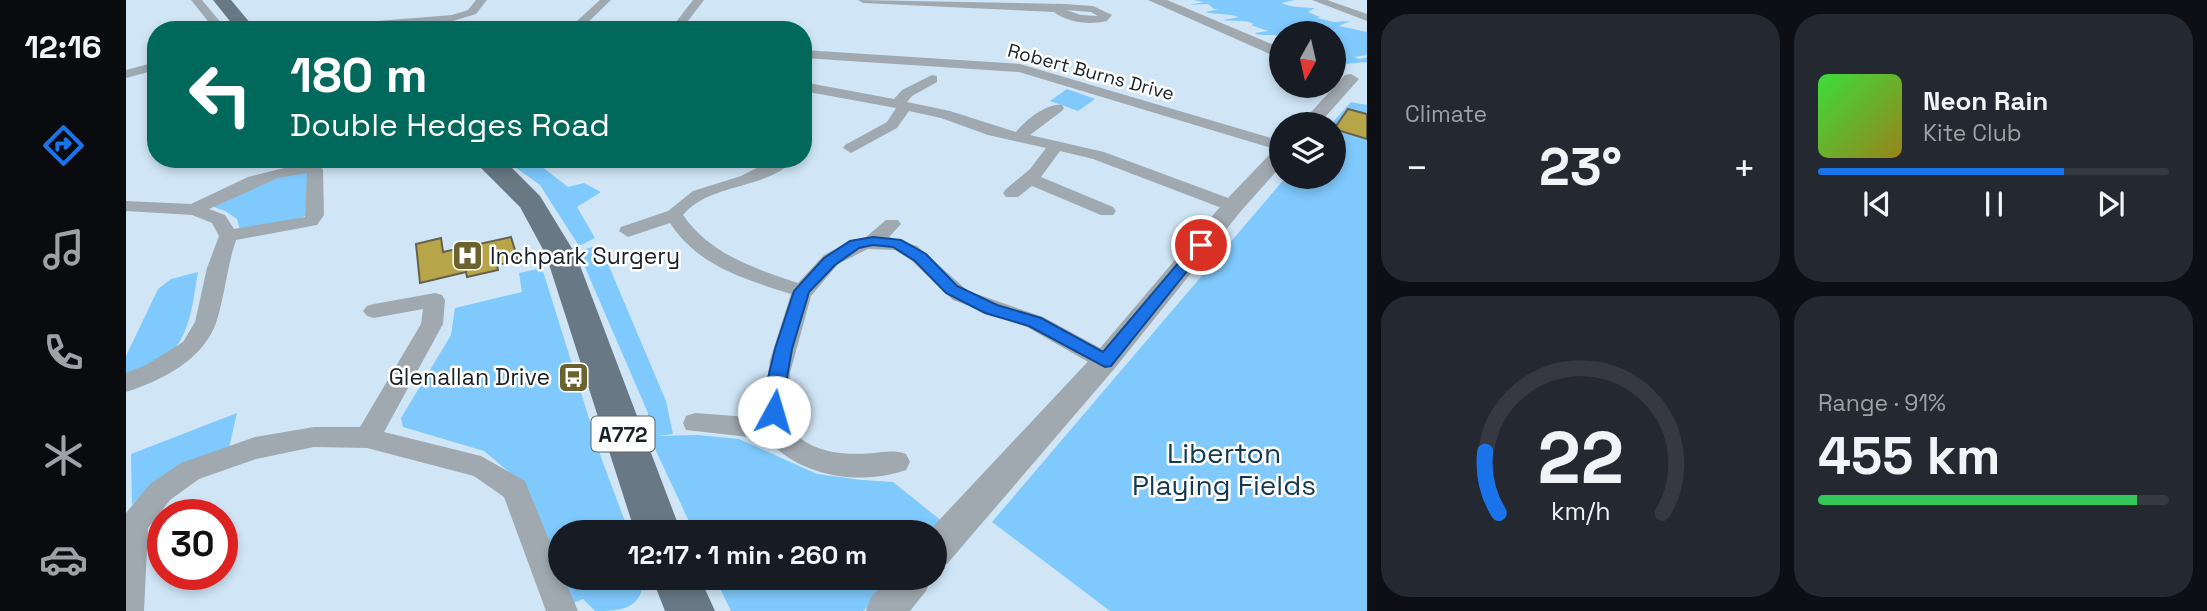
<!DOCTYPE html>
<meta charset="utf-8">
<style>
:root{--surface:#171b24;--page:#242831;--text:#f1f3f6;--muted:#9ea1a6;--line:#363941;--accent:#1a73e8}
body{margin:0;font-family:"Space Grotesk",sans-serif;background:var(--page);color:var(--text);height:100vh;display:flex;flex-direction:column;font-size:26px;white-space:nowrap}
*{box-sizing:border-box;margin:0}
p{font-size:23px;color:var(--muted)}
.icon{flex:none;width:38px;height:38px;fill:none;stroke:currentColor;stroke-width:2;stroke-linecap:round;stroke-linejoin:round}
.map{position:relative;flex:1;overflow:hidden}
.details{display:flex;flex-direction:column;gap:14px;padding:14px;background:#0d0f14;width:840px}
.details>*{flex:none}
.top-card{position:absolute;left:21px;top:21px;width:665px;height:147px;border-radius:28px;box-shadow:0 4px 10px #0003;background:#00695c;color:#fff;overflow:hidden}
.needle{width:46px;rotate:188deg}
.buttons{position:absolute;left:1143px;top:21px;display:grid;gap:14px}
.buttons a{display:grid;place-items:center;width:77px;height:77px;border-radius:50%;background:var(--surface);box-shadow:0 4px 10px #0003;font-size:35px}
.speed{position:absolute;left:21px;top:499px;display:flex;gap:14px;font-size:35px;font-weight:700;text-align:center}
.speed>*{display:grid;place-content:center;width:91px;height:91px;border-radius:50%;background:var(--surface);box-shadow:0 4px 10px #0003;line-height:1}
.speed .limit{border:10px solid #d22;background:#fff;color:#111}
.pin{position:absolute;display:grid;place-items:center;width:60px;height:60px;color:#fff;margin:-30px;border:4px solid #fff;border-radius:50%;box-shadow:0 2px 7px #0007}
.me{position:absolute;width:77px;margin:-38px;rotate:6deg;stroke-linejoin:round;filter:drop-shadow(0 0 5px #0008)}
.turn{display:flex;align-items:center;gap:24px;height:147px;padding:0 28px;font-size:32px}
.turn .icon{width:91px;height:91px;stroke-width:2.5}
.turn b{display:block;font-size:49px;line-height:60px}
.big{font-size:52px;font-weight:700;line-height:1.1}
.details .card{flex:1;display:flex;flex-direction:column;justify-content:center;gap:10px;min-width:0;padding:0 24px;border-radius:28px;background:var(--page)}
.details .dial{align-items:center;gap:0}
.dial svg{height:182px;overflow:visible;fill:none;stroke:var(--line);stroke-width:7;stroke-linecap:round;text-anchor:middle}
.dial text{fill:var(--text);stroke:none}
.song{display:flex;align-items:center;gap:21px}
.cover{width:84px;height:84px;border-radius:10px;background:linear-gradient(135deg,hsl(120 70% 55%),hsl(50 70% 35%))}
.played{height:7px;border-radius:4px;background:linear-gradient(90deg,var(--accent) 70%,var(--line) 70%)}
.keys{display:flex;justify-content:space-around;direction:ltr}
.heat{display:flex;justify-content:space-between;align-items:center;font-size:38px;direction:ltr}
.charge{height:10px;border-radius:5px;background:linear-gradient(90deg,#34c759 91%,var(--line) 0)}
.details .tiles{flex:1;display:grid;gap:14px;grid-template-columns:repeat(2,1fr)}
.trip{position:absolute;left:422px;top:520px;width:399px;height:70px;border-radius:35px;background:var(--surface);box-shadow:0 4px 10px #0003;font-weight:700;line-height:70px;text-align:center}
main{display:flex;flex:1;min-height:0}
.menu{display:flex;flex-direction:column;width:126px;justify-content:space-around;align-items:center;background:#090b0e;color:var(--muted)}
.menu .icon{width:49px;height:49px}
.menu .current{color:var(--accent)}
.menu b{font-size:32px;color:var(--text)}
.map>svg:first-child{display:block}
</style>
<main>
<nav class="menu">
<b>12:16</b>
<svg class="icon current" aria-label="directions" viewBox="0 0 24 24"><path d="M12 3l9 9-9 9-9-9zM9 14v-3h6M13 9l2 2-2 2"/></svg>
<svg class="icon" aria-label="music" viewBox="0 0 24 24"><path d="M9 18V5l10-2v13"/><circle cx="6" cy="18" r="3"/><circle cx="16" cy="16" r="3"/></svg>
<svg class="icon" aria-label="phone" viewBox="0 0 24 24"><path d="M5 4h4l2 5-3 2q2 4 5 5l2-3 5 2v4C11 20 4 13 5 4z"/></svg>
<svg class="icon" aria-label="climate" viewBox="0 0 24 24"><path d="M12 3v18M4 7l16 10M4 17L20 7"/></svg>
<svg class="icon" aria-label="car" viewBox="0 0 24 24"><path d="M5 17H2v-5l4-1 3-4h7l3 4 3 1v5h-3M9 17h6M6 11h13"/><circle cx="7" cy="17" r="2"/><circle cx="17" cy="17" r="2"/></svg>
</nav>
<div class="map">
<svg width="1241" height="611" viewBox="0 0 1241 611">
<rect width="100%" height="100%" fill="#d0e6f7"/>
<g fill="#7fc9fc">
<path d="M1067,0H1169L1155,3C1167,8 1176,7 1189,8L1182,12L1194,17L1191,18L1208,22L1224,21L1213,26L1241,32V55L1228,57L1234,59L1241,57V62L1208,65L1217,61L1208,58V33H1155V37C1145,33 1137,37 1128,33L1142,31L1125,25L1128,24C1118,19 1107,22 1097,20L1113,17C1102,13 1090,15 1079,12L1094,9H1088L1082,4L1063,5L1078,2Z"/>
<path d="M941,89L969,99L952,111L924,101Z"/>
<path d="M1225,102L1241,105V611H984L866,522L1160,177H1208V124H1205Z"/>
<path d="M378,159H406L442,187L458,183L475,192L451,207L469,238L453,246L414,185Z"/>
<path d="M174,171L182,173L179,216L165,223L114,230L111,219L99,211L85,206L161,172Z"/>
<path d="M474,245L540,401L547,434L531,436L572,435L613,439L691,474L736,480L767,482L817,522L808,532H568L523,436L522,413L452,251Z"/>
<path d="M416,268L476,460L503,532H434V577L402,488L358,451L277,427L275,418L325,335L329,308L396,292L393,273Z"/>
<path d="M72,272C68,294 66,321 54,341C47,354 14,369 0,376V356L32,289L45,279Z"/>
<path d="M111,413L103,448L26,484L6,505L5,454Z"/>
<path d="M434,578H517C517,610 494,611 469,611L457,599L445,604Z"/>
<path d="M589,578H772L759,593L737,611H605Z"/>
</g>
<g fill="#b6a649" stroke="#65614c" stroke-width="2">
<path d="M1222,109L1241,114V139L1208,129Z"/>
<path d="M385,237L392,260L371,265L372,270L341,277L340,272L294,283L290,244L315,238L317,252Z"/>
</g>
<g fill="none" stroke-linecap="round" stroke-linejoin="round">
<g fill="#a0a9b0" fill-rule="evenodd">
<path d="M65,0H76L101,30H89Z"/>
<path d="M350,0H361L350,14L327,21L233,30H183L189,26L326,15L342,10Z"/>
<path d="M474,0H485L454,30H441Z"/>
<path d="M567,0H578L562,21L571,30H558L550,22Z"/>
<path d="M732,0L938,4L967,6L986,15L981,21C964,25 942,23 928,12L737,3ZM940,10L965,12L972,16L955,15Z"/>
<path d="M1186,0H1201L1241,14V21Z"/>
<path d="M677,50L894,64L1155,141V151L893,72L677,58Z"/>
<path d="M30,62V70L0,78V70Z"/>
<path d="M806,75L811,76V82L786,96L781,102L824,111L890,132C898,121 922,102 936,105L938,108L936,111L904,135L978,152L1113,202L1116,206L1113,210H1101L967,159L934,151L915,177L987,207L990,211L987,215H975L906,186L892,197H880L877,193L880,189L904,169L920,148L862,135L815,118L783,111L771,128L725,153L717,148L719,145L761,122L770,108L677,91V82L768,99L776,90Z"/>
<path d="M648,159H669C639,191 585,182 557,215C585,255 628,268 672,283L698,255L721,243L740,237L760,220H772L775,224L763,237L791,246L842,291L917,317L987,355L990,361L987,367L979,369L971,367L901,327L827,300L785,260L769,250L742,249L712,264L685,296L664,373L660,426C685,452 713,456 747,453C759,452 769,450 780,454L784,462L780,470C734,486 674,477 641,439L560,430L557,423L560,416L569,413L636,418L644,360L665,294C618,279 572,266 544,223L502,237L493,231L495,227L542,211L567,191L615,176Z"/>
<path d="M178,163L195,166L197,170L198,215L191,225L110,240C101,267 99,294 91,320C79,359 37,380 0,392V373L20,365L57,342L69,322L81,268L93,236L86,223L66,215L0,211V201L65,204L122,177ZM181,173L179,217L108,229L99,215L83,209L152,178Z"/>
<path d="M309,293L316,295L319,300L317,324L258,432L355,456L399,481L434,567V578H438L452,611H420L378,497L348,476L241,448L188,447L130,459L73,479L44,500L22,528L18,611H0V513L24,484L55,463L129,437L188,427H234L295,324L297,309L248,318L241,316L237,311L241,306L248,304Z"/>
</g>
<g fill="#a0a9b0" fill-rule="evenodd">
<path d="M1022,0H1041L1155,48V59Z"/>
<path d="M1225,74L1233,79L1193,124H1174L1219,75Z"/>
<path d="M1155,148V166L1115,211L989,368L821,564L808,569V532H802L969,354L1099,201L1148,150Z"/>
<path d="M763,578H806L800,591L784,611H740L745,597Z"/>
</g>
<g fill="#687985" fill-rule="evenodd">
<path d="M87,0H105L130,30H111Z"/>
<path d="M346,159H376L381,163L414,196L450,255L555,532H509L420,255L394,207Z"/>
<path d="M526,578H574L589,611H539Z"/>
</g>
</g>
<path fill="#1a73e8" stroke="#114b97" stroke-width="2" d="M747,237L775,240L800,254L831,286L871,305L915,318L977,352L1070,242L1075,241L1082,245L985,366L979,367L903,326L859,313L820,293L789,261L767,247L747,245L733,248L709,265L683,292L666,349L654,417L648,419L641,417L638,395L649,349L668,291L698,258L724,241Z"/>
<defs>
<symbol id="hospital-square" viewBox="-11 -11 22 22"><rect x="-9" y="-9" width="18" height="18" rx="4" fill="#6b622e" stroke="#fff"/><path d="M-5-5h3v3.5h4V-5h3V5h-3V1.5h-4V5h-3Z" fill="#fff"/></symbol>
<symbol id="bus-square" viewBox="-11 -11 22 22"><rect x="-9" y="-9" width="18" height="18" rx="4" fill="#6b622e" stroke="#fff"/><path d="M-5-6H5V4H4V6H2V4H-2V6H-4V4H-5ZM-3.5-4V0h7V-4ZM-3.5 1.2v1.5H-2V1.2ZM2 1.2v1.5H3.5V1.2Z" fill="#fff"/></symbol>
</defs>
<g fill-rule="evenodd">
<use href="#hospital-square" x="324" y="238" width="35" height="35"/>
<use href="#bus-square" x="430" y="360" width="35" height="35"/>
</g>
<g text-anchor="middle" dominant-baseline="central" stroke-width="5" stroke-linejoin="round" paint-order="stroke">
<g font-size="19" fill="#192127" stroke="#fff">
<text transform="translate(965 72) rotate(15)">Robert Burns Drive</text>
</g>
<rect fill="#fff" stroke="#5e6468" stroke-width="2" x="465.5" y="416.5" width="63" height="35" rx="5"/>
<g font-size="21" font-weight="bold" fill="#192127">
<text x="497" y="434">A772</text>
</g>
<g font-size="23" fill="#192127" stroke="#fff" text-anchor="start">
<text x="364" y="256">Inchpark Surgery</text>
<text x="424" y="377" text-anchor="end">Glenallan Drive</text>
</g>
<g font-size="28" fill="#153951" stroke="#fff">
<text x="1098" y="453">Liberton<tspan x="1098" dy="32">Playing Fields</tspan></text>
</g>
</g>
</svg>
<div class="buttons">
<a><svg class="needle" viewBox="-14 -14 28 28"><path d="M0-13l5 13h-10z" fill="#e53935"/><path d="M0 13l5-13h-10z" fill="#9ea1a6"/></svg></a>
<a><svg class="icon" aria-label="layers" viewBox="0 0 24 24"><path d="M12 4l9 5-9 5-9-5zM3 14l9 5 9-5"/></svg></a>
</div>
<div class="speed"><div class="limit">30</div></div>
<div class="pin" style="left:1075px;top:245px;background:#d93025"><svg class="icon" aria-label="arrive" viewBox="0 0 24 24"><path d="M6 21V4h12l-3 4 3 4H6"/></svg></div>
<svg class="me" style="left:648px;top:412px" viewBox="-20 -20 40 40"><circle r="19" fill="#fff"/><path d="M0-13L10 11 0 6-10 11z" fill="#1a73e8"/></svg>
<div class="trip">12:17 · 1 min · 260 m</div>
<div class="top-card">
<div class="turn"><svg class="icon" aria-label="left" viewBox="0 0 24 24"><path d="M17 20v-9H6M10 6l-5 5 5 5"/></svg><div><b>180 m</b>Double Hedges Road</div></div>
</div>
</div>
<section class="details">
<div class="tiles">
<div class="card"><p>Climate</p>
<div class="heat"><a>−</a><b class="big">23°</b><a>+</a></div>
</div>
<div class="card">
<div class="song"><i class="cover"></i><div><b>Neon Rain</b><p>Kite Club</p></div></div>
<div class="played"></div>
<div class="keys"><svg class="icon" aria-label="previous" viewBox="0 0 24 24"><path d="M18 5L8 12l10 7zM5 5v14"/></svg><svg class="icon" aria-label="pause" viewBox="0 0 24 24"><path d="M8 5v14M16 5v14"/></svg><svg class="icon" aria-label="next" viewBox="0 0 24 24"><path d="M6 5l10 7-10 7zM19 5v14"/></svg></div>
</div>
<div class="card dial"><svg viewBox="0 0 100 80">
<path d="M14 69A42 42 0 1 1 86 69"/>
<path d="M14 69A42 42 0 0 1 8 42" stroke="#1a73e8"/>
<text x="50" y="56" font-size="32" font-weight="700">22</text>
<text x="50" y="72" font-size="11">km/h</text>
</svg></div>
<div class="card"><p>Range · 91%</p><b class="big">455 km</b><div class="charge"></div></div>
</div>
</section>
</main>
